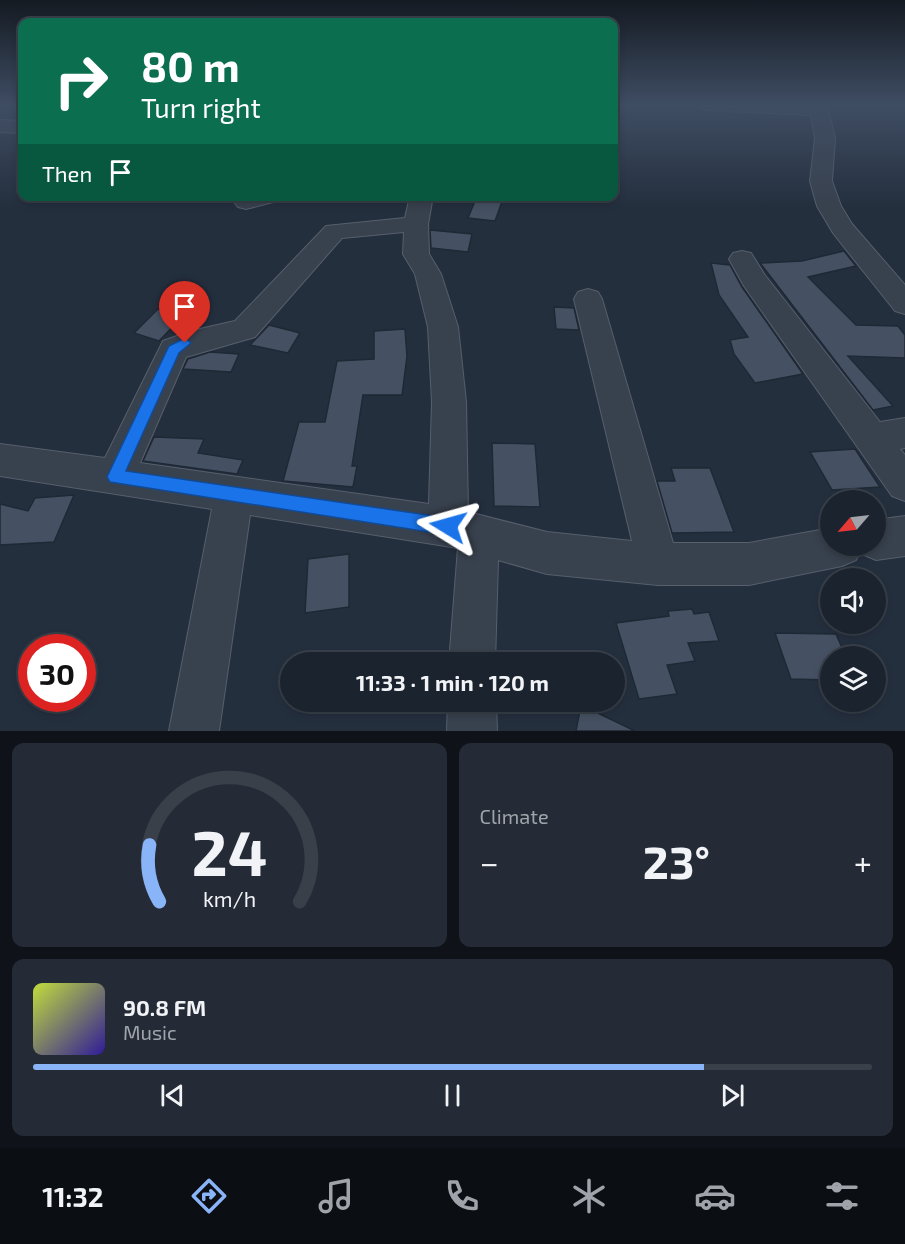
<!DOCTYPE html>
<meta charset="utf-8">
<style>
:root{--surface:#1b232e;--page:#242b36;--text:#f1f3f6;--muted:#a0a4aa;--line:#39404a;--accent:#8ab4f8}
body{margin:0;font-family:"Exo 2",sans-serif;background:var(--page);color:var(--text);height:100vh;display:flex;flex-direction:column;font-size:22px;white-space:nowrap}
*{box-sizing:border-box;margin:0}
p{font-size:20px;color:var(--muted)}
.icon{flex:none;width:33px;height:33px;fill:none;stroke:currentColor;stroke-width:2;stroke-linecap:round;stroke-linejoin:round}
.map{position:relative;height:731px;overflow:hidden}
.panel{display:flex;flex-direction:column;gap:12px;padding:12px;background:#0f1319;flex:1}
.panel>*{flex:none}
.top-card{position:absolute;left:18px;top:18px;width:600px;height:183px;border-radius:12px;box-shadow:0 3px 9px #0003,0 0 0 2px var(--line);background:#0b6e4f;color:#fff;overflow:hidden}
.needle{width:39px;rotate:242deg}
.controls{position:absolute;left:820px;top:490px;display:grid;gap:12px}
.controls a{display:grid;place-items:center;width:66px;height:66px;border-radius:50%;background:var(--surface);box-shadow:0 3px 9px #0003,0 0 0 2px var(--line);font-size:30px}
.speed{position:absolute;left:18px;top:634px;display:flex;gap:12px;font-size:30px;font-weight:700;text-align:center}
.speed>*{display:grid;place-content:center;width:78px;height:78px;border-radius:50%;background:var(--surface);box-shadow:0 3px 9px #0003,0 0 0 2px var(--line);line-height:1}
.speed .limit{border:9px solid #d22;background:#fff;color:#111}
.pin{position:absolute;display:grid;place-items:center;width:51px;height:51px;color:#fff;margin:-62px -26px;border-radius:50% 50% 50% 0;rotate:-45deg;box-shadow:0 0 6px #0007}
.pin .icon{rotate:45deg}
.me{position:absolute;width:66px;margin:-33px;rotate:278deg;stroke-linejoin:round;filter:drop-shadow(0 0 4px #0008)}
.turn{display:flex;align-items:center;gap:21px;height:126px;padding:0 24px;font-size:27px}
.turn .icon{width:78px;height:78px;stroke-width:2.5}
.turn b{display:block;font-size:42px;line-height:51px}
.then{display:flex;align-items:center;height:57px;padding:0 24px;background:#0003;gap:12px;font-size:22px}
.big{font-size:45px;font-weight:700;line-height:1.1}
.panel .card{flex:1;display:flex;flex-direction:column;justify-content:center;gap:9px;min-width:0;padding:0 21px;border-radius:12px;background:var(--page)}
.panel .dial{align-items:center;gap:0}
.dial svg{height:156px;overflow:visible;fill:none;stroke:var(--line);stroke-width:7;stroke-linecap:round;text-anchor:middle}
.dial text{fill:var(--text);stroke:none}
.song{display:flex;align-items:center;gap:18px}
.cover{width:72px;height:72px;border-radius:9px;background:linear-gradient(135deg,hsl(70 70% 55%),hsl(250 70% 35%))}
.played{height:6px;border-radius:3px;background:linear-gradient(90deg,var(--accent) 80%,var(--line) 80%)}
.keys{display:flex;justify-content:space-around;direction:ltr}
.heat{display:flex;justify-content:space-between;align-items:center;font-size:33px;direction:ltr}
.panel .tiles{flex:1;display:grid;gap:12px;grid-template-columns:1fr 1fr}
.card:last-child{grid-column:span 2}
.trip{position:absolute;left:280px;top:652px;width:345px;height:60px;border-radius:30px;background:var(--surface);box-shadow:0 3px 9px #0003,0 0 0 2px var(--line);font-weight:700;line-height:60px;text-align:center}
.tabs{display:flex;height:96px;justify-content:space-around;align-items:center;background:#0b0e12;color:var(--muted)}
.tabs .icon{width:42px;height:42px}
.tabs .on{color:var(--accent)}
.tabs b{font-size:27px;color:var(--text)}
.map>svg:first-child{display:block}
</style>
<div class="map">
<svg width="905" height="731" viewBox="0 0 905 731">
<rect width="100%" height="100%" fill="#242f3e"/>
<g fill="#455162" stroke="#1f2835" stroke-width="1.5">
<path d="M477,196L503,199L495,221L468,218Z"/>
<path d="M430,230L472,234L468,252L431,248Z"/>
<path d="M844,251L856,266L808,277L856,325L898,326L905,335V358L848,356L893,406L873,410L760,263L802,261Z"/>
<path d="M711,263L730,265L742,287L803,374L755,383L734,354L730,340L748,337L719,295Z"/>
<path d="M554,307L574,308L579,330L556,329Z"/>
<path d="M158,309L182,317L159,341L134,333Z"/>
<path d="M269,325L300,333L288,353L250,345Z"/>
<path d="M405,329L407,356L402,395H363L352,466H357L353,487L283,481L299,422H325L337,361L374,359V331Z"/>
<path d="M210,352L239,354L231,372L183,369L188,359Z"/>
<path d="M154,437L204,439L198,453L243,460L237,474L143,461Z"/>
<path d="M492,443L535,444L540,507L494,506Z"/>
<path d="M855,449L880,487L832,490L810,452Z"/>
<path d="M671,468H710L734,532L672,533L657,481H675Z"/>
<path d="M74,495L54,542L0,545V504L28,511L35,498Z"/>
<path d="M349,554V607L305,613L308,559Z"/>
<path d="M692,609L694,614L709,612L719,641L688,643L695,661L667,665L677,694L639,699L616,623L669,616L668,611Z"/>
<path d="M775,633L836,634L846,657H831V680L791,679Z"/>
<path d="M581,705L635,731H576Z"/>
</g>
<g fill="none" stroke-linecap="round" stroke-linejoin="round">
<defs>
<g id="minor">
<path d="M699,105H827L835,138L832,181L841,206L852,224L905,285V314L895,311L833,233L817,206L810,181L815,138L811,115L708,110L702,109Z"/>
<path d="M0,120L22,121V133L0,132Z"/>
<path d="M280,196L277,201L246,209L238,207L234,202L240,196Z"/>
<path d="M410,196H433L428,224L429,254L441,274L458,327L466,402L468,512L547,532L632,541L574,299L578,292L588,289L598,292L602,299L673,543H749L831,528V546H876V520L905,516V556L876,560L862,554L860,551L856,560L842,566L749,585H658L547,574L498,560L495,663H449L458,548L250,515L219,731H169L212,509L0,476V444L105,458L163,341L191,331L235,321L326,226L405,218ZM404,232L403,254L415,274L428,327L432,402L429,504L140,463L186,357L255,337L342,238Z"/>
<path d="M742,251L751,253L764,274L880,422L905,418V448L900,449L905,455V501L892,496L744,286L729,259L733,253Z"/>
<path d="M448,702H496L497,731H447Z"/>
</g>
</defs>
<use href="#minor" stroke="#565f6c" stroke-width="2"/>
<use href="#minor" fill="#38414e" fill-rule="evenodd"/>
</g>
<linearGradient id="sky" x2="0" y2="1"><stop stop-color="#141a22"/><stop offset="0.51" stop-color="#3f4d63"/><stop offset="1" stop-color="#3f4d63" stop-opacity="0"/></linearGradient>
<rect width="905" height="207" fill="url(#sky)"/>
<path fill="#1a73e8" stroke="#114b97" stroke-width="1.5" d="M185,338L191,343L179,353L126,471L448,518L454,520L456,526L454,532L448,535L110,482L107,477L167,350L169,346Z"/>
</svg>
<div class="controls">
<a><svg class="needle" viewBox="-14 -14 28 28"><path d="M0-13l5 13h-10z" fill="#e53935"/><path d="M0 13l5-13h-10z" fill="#a0a4aa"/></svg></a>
<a><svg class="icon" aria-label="sound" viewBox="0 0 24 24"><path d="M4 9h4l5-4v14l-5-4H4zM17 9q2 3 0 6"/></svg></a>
<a><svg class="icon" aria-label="layers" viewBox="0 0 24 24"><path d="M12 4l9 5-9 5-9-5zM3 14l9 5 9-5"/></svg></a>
</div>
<div class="speed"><div class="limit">30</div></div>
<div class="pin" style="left:185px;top:343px;background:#d93025"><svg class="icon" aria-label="arrive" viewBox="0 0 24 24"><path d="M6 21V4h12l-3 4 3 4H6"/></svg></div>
<svg class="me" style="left:448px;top:526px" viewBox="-20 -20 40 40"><path d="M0-17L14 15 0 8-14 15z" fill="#1a73e8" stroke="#fff" stroke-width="4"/></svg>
<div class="trip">11:33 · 1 min · 120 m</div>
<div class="top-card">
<div class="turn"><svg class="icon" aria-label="right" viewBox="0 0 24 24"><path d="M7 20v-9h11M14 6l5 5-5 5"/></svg><div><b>80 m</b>Turn right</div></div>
<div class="then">Then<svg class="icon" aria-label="arrive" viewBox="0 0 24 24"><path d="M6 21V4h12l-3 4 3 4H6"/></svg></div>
</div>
</div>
<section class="panel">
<div class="tiles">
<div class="card dial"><svg viewBox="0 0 100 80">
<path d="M14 69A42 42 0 1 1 86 69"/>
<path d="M14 69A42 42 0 0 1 9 40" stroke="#8ab4f8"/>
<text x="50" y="56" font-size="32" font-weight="700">24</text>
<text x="50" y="72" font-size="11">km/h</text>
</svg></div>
<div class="card"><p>Climate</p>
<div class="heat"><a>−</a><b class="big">23°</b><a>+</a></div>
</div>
<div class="card">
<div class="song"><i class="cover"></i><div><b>90.8 FM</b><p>Music</p></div></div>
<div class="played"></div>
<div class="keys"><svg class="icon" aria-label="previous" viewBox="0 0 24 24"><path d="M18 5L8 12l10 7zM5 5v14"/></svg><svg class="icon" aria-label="pause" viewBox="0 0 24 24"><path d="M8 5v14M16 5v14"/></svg><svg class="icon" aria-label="next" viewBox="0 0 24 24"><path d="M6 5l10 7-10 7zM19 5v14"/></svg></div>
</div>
</div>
</section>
<nav class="tabs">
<b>11:32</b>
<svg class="icon on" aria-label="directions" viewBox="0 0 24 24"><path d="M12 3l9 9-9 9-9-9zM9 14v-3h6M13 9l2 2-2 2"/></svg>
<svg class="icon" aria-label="music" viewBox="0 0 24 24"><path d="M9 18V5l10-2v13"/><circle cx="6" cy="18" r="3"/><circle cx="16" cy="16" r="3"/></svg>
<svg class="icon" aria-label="phone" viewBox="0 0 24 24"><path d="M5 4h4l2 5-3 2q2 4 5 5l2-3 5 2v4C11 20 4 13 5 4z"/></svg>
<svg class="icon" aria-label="climate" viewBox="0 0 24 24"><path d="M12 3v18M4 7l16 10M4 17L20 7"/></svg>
<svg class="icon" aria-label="car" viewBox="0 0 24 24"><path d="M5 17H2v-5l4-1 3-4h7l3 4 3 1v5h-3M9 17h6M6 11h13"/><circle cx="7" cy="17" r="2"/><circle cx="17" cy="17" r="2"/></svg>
<svg class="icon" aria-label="filters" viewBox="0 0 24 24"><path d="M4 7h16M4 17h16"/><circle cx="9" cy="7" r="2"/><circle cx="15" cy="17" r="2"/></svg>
</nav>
